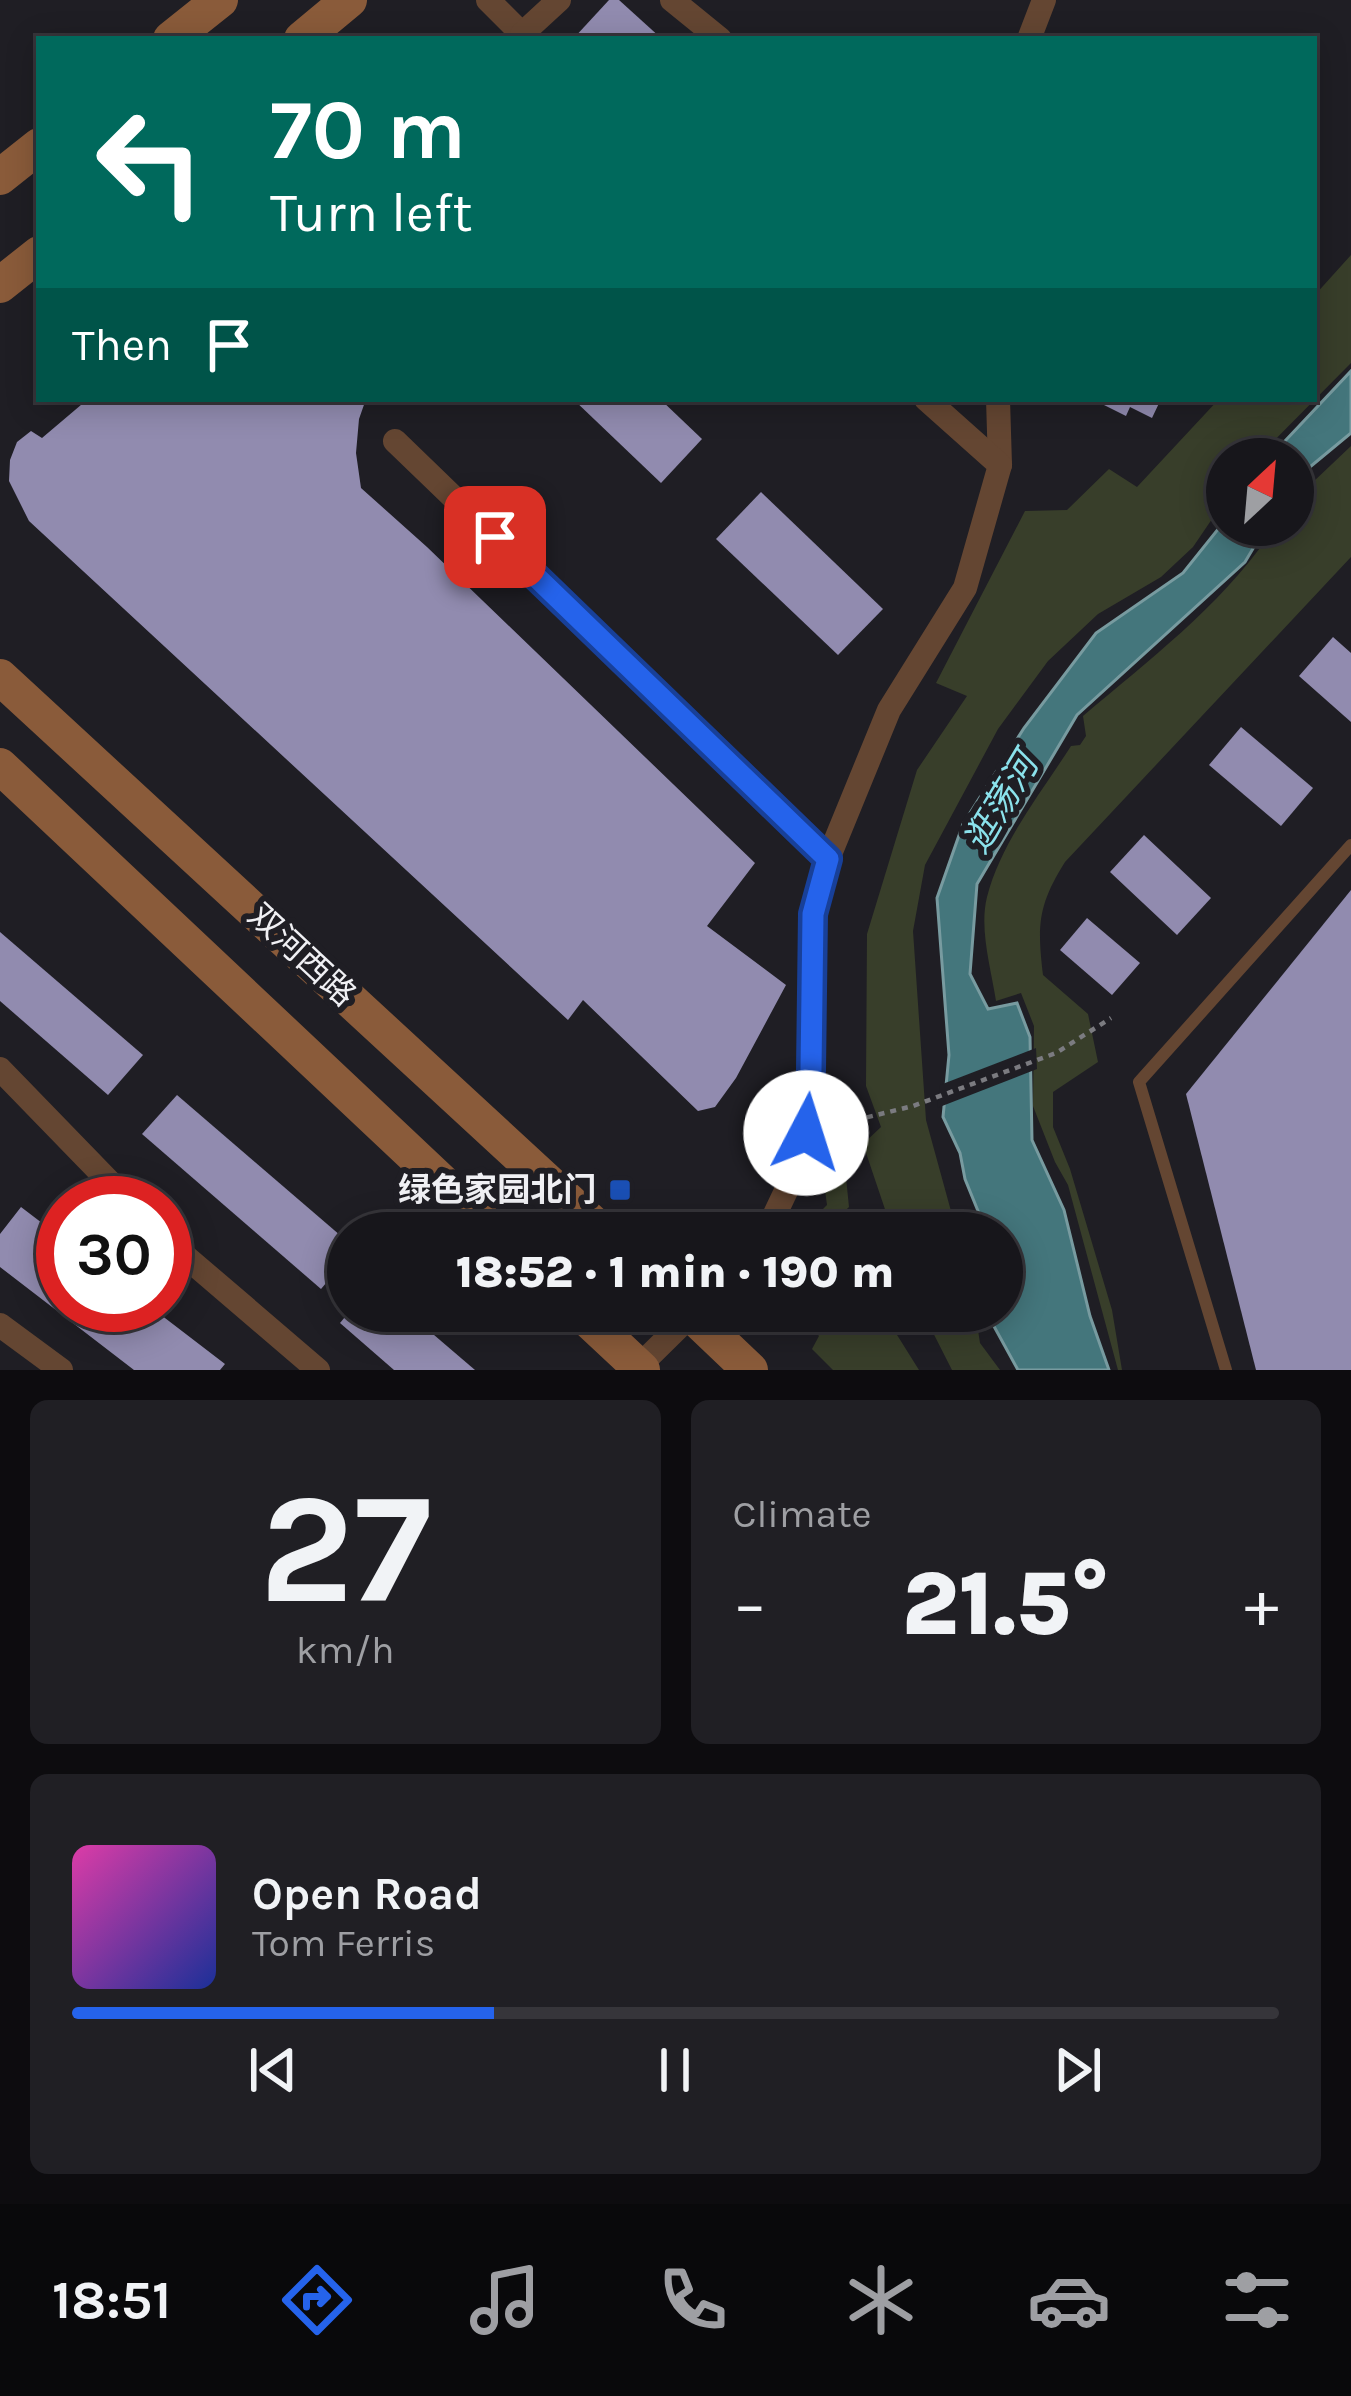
<!DOCTYPE html>
<meta charset="utf-8">
<style>
:root{--surface:#17161b;--page:#201f24;--text:#f1f3f6;--muted:#9e9fa3;--line:#36353a;--accent:#2563eb}
body{margin:0;font-family:Karla,"Noto Sans SC",sans-serif;background:var(--page);color:var(--text);height:100vh;display:flex;flex-direction:column;font-size:45px;white-space:nowrap}
*{box-sizing:border-box;margin:0}
p{font-size:39px;color:var(--muted)}
.icon{flex:none;width:66px;height:66px;fill:none;stroke:currentColor;stroke-width:2;stroke-linecap:round;stroke-linejoin:round}
.map{position:relative;height:1370px;overflow:hidden}
.details{display:flex;flex-direction:column;gap:30px;padding:30px;background:#0d0c0f;flex:1}
.details>*{flex:none}
.banner{position:absolute;left:36px;top:36px;width:1281px;height:366px;border-radius:0px;box-shadow:0 6px 30px #0003,0 0 0 3px var(--line);background:#00695c;color:#fff;overflow:hidden}
.needle{width:78px;rotate:26deg}
.tools{position:absolute;left:1206px;top:438px;display:grid;gap:24px}
.tools a{display:grid;place-items:center;width:108px;height:108px;border-radius:50%;background:var(--surface);box-shadow:0 6px 30px #0003,0 0 0 3px var(--line);font-size:60px}
.speed{position:absolute;left:36px;top:1176px;display:flex;gap:24px;font-size:60px;font-weight:700;text-align:center}
.speed>*{display:grid;place-content:center;width:156px;height:156px;border-radius:50%;background:var(--surface);box-shadow:0 6px 30px #0003,0 0 0 3px var(--line);line-height:1}
.speed .limit{border:18px solid #d22;background:#fff;color:#111}
.pin{position:absolute;display:grid;place-items:center;width:102px;height:102px;color:#fff;margin:-51px;border-radius:24px;box-shadow:0 6px 18px #0006}
.me{position:absolute;width:132px;margin:-66px;rotate:5deg;stroke-linejoin:round;filter:drop-shadow(0 0 9px #0008)}
.turn{display:flex;align-items:center;gap:42px;height:252px;padding:0 36px;font-size:54px}
.turn .icon{width:156px;height:156px;stroke-width:2.5}
.turn b{display:block;font-size:84px;line-height:102px}
.then{display:flex;align-items:center;height:114px;padding:0 36px;background:#0003;gap:24px;font-size:45px}
.big{font-size:90px;font-weight:800;line-height:1.1}
.details .widget{flex:1;display:flex;flex-direction:column;justify-content:center;gap:18px;min-width:0;padding:0 42px;border-radius:18px;background:var(--page)}
.details .dial{align-items:center;gap:0}
.dial b{font-size:156px;line-height:1}
.song{display:flex;align-items:center;gap:36px}
.cover{width:144px;height:144px;border-radius:18px;background:linear-gradient(135deg,hsl(320 70% 55%),hsl(230 70% 35%))}
.played{height:12px;border-radius:6px;background:linear-gradient(90deg,var(--accent) 35%,var(--line) 35%)}
.keys{display:flex;justify-content:space-around;direction:ltr}
.heat{display:flex;justify-content:space-between;align-items:center;font-size:66px;direction:ltr}
.details .tiles{flex:1;display:grid;gap:30px;grid-template-columns:1fr 1fr}
.widget:last-child{grid-column:span 2}
.trip{position:absolute;left:327px;top:1212px;width:696px;height:120px;border-radius:60px;background:var(--surface);box-shadow:0 6px 30px #0003,0 0 0 3px var(--line);font-weight:800;line-height:120px;text-align:center}
.tabs{display:flex;height:192px;justify-content:space-around;align-items:center;background:#09090b;color:var(--muted)}
.tabs .icon{width:84px;height:84px}
.tabs .active{color:var(--accent)}
.tabs b{font-size:54px;color:var(--text)}
.map>svg:first-child{display:block}
</style>
<div class="map">
<svg width="1351" height="1370" viewBox="0 0 1351 1370">
<rect width="100%" height="100%" fill="#1f1e24"/>
<g fill="#383e2a">
<path d="M1351,255V363L1256,459H1227V497L1193,547L1161,577L1098,614L1048,661L998,729L925,865L913,931L926,1120L957,1233H893L863,1144L881,1127L866,1086L867,934L917,770L967,696L936,683L1025,511L1067,510L1109,469L1137,487L1219,399H1314V296Z"/>
<path d="M1351,446V557L1065,862C1038,905 1037,925 1043,975L1088,1014L1098,1062L1053,1092V1127L1070,1169L1112,1310L1122,1370H1118L1068,1185L1055,1162L1033,1106L1034,1026L1021,993L996,1001C991,968 979,929 987,897C1001,842 1041,793 1071,746L1080,745L1086,736L1083,716C1149,660 1218,608 1268,537L1281,542L1312,483Z"/>
<path d="M843,1148L849,1207L822,1233H799L827,1205L821,1161Z"/>
<path d="M882,1311L919,1370H833L812,1349L819,1336L798,1312Z"/>
<path d="M922,1311H975L980,1343L1000,1370H952Z"/>
</g>
<g fill="#44767c" stroke="#789ba0" stroke-width="3">
<path d="M1351,371V433L1293,481V459H1268Z"/>
<path d="M1227,518V525H1267L1245,562L1077,715L977,884L970,974L988,1009L1017,1003L1030,1037L1032,1140L1064,1210L1090,1316L1109,1370H1018L990,1319V1311H1002V1233H987L965,1179L960,1153L943,1117L949,1055L937,898L963,824L1024,728L1096,633L1183,573Z"/>
</g>
<path fill="#1f1e24" d="M1036,1048L1037,1069L937,1108L940,1085Z"/>
<g fill="#918baf">
<path d="M609,0H619L662,39H573Z"/>
<path d="M88,399H366L359,419L356,453L361,488L427,547L755,863L707,926L786,985L736,1078L715,1107L698,1111L583,1000L568,1020L29,521L9,481L10,460L17,442L31,431L42,438Z"/>
<path d="M573,399H660L702,439L661,483Z"/>
<path d="M1092,399H1161L1152,418L1130,407L1126,416Z"/>
<path d="M761,492L883,609L838,655L716,539Z"/>
<path d="M1333,637L1351,653V722L1299,676Z"/>
<path d="M1241,727L1313,788L1281,826L1209,765Z"/>
<path d="M1144,835L1211,898L1177,935L1110,872Z"/>
<path d="M1351,890V1370H1256L1186,1094Z"/>
<path d="M1087,918L1140,963L1112,995L1060,950Z"/>
<path d="M0,932L143,1055L108,1095L0,1001Z"/>
<path d="M177,1095L348,1242V1257L321,1289L142,1134Z"/>
<path d="M21,1207L63,1239V1305H148L225,1364L220,1370H134L0,1267V1234Z"/>
<path d="M350,1311H406L475,1370H394L340,1323Z"/>
</g>
<g fill="none" stroke-linecap="round" stroke-linejoin="round">
<path stroke="#7b7b80" stroke-width="4.5" stroke-dasharray="6 6" stroke-linecap="butt" d="M832,1126L913,1106L1056,1053L1111,1018"/>
<path stroke="#644632" stroke-width="12" d="M1226,1370L1139,1082L1351,845"/>
<g stroke="#644632" stroke-width="24">
<path d="M488,0L527,39"/>
<path d="M672,0L720,39"/>
<path d="M522,34L559,0"/>
<path d="M1029,39L1044,0"/>
<path d="M998,399L1000,465"/>
<path d="M395,441L828,859"/>
<path d="M0,1069L130,1203"/>
<path d="M766,1233L804,1153L811,1070L813,914L828,859L889,710L965,588L1000,465L926,399"/>
<path d="M165,1239L318,1370"/>
<path d="M0,1325L61,1370"/>
<path d="M635,1370L695,1311"/>
</g>
<g stroke="#8a5b3a" stroke-width="36">
<path d="M171,39L220,0"/>
<path d="M302,39L349,0"/>
<path d="M0,177L39,146"/>
<path d="M0,285L39,254"/>
<path d="M0,677L603,1233"/>
<path d="M0,766L496,1233"/>
<path d="M579,1311L642,1370"/>
<path d="M688,1311L750,1370"/>
</g>
</g>
<g fill="none" stroke-linecap="round" stroke-linejoin="round">
<defs>
<path id="route" d="M495,537L828,859L813,914L811,1070L806,1133"/>
</defs>
<use href="#route" stroke="#184099" stroke-width="30"/>
<use href="#route" stroke="#2563eb" stroke-width="21"/>
</g>
<rect fill="#1a4fb4" stroke="#1f1e24" stroke-width="4.5" x="608" y="1178" width="24" height="24" rx="6"/>
<g text-anchor="middle" dominant-baseline="central" stroke-width="12" stroke-linejoin="round" paint-order="stroke">
<g font-size="33" fill="#f0f0f4" stroke="#1f1e24">
<text transform="translate(302 955) rotate(43)">双河西路</text>
</g>
<g font-size="33" font-weight="bold" fill="#f0f0f4" stroke="#1f1e24" text-anchor="end">
<text x="596" y="1190">绿色家园北门</text>
</g>
<g font-size="36" font-style="italic" fill="#8be2ec" stroke="#1f1e24">
<text transform="translate(1001 803) rotate(-59)">逛荡河</text>
</g>
</g>
</svg>
<div class="tools">
<a><svg class="needle" viewBox="-14 -14 28 28"><path d="M0-13l5 13h-10z" fill="#e53935"/><path d="M0 13l5-13h-10z" fill="#9e9fa3"/></svg></a>
</div>
<div class="speed"><div class="limit">30</div></div>
<div class="pin" style="left:495px;top:537px;background:#d93025"><svg class="icon" aria-label="arrive" viewBox="0 0 24 24"><path d="M6 21V4h12l-3 4 3 4H6"/></svg></div>
<svg class="me" style="left:806px;top:1133px" viewBox="-20 -20 40 40"><circle r="19" fill="#fff"/><path d="M0-13L10 11 0 6-10 11z" fill="#2563eb"/></svg>
<div class="trip">18:52 · 1 min · 190 m</div>
<div class="banner">
<div class="turn"><svg class="icon" aria-label="left" viewBox="0 0 24 24"><path d="M17 20v-9H6M10 6l-5 5 5 5"/></svg><div><b>70 m</b>Turn left</div></div>
<div class="then">Then<svg class="icon" aria-label="arrive" viewBox="0 0 24 24"><path d="M6 21V4h12l-3 4 3 4H6"/></svg></div>
</div>
</div>
<section class="details">
<div class="tiles">
<div class="widget dial"><b>27</b><p>km/h</p></div>
<div class="widget"><p>Climate</p>
<div class="heat"><a>−</a><b class="big">21.5°</b><a>+</a></div>
</div>
<div class="widget">
<div class="song"><i class="cover"></i><div><b>Open Road</b><p>Tom Ferris</p></div></div>
<div class="played"></div>
<div class="keys"><svg class="icon" aria-label="previous" viewBox="0 0 24 24"><path d="M18 5L8 12l10 7zM5 5v14"/></svg><svg class="icon" aria-label="pause" viewBox="0 0 24 24"><path d="M8 5v14M16 5v14"/></svg><svg class="icon" aria-label="next" viewBox="0 0 24 24"><path d="M6 5l10 7-10 7zM19 5v14"/></svg></div>
</div>
</div>
</section>
<nav class="tabs">
<b>18:51</b>
<svg class="icon active" aria-label="directions" viewBox="0 0 24 24"><path d="M12 3l9 9-9 9-9-9zM9 14v-3h6M13 9l2 2-2 2"/></svg>
<svg class="icon" aria-label="music" viewBox="0 0 24 24"><path d="M9 18V5l10-2v13"/><circle cx="6" cy="18" r="3"/><circle cx="16" cy="16" r="3"/></svg>
<svg class="icon" aria-label="phone" viewBox="0 0 24 24"><path d="M5 4h4l2 5-3 2q2 4 5 5l2-3 5 2v4C11 20 4 13 5 4z"/></svg>
<svg class="icon" aria-label="climate" viewBox="0 0 24 24"><path d="M12 3v18M4 7l16 10M4 17L20 7"/></svg>
<svg class="icon" aria-label="car" viewBox="0 0 24 24"><path d="M5 17H2v-5l4-1 3-4h7l3 4 3 1v5h-3M9 17h6M6 11h13"/><circle cx="7" cy="17" r="2"/><circle cx="17" cy="17" r="2"/></svg>
<svg class="icon" aria-label="filters" viewBox="0 0 24 24"><path d="M4 7h16M4 17h16"/><circle cx="9" cy="7" r="2"/><circle cx="15" cy="17" r="2"/></svg>
</nav>
